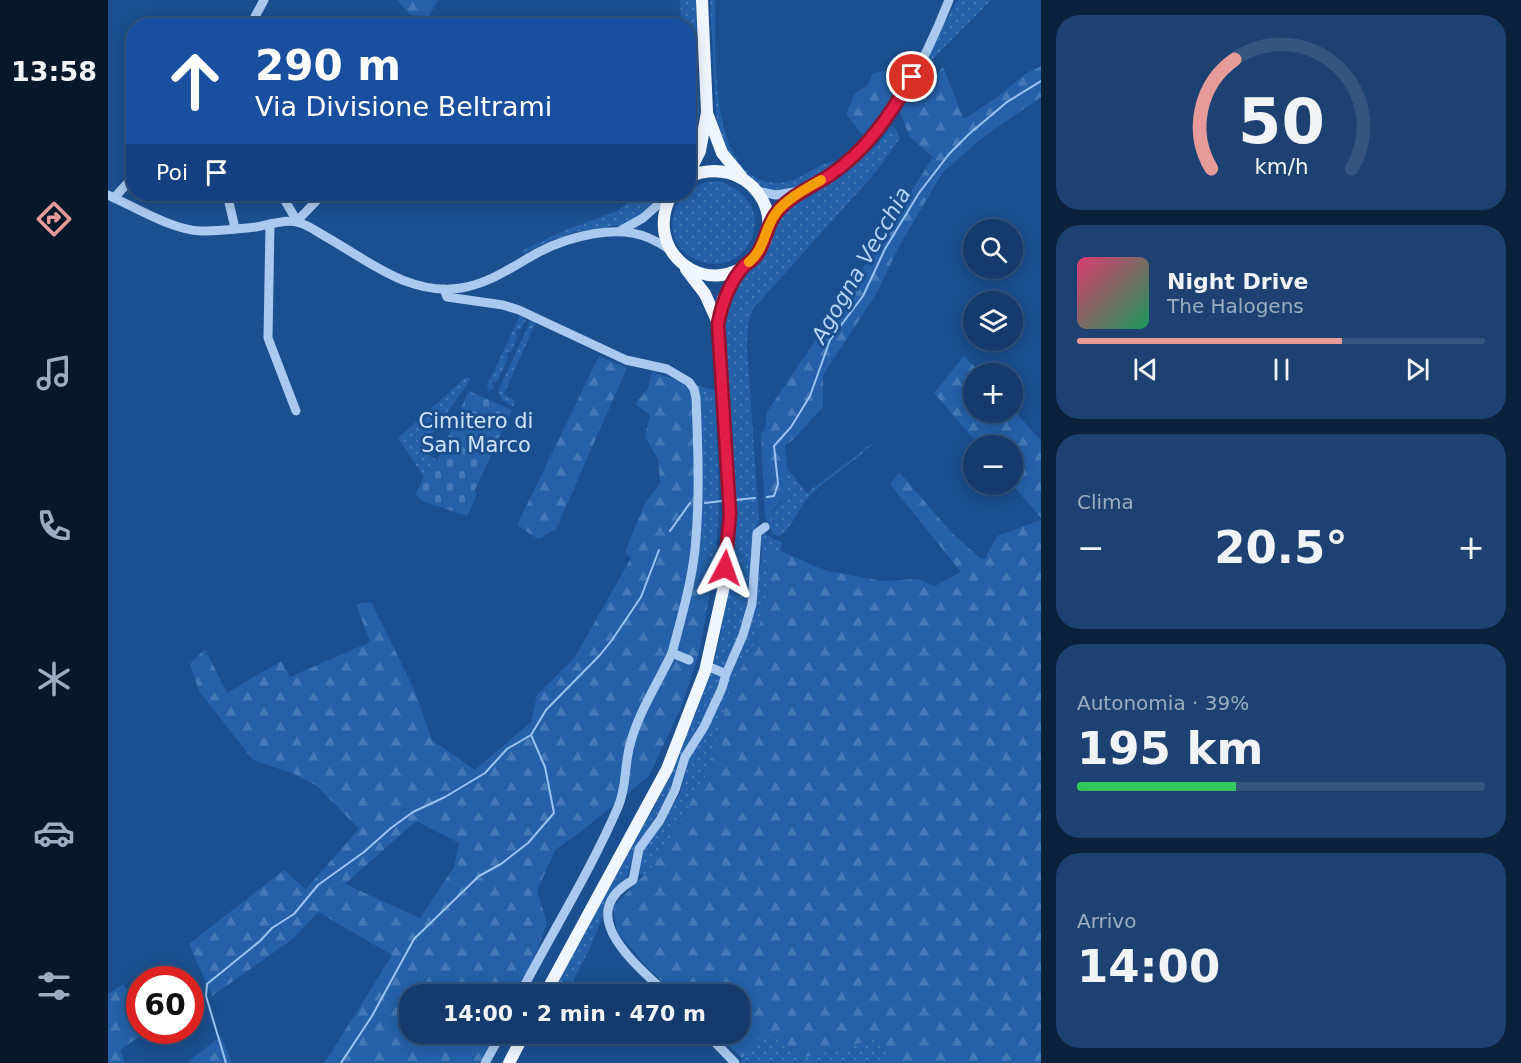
<!DOCTYPE html>
<html lang="it">
<meta charset="utf-8">
<style>
:root{--surface:#143b6b;--page:#1d4271;--text:#f1f3f6;--muted:#9dadc1;--line:#33557e;--accent:#e69b98}
body{margin:0;font-family:"DejaVu Sans",sans-serif;background:var(--page);color:var(--text);height:100vh;display:flex;flex-direction:column;font-size:22px;white-space:nowrap}
*{box-sizing:border-box;margin:0}
p{font-size:20px;color:var(--muted)}
.icon{flex:none;width:33px;height:33px;fill:none;stroke:currentColor;stroke-width:2;stroke-linecap:round;stroke-linejoin:round}
.map{position:relative;flex:1;overflow:hidden}
.sheet{display:flex;flex-direction:column;gap:15px;padding:15px;background:#0b203b;width:480px}
.sheet>*{flex:none}
.top-card{position:absolute;left:18px;top:18px;width:570px;height:183px;border-radius:24px;box-shadow:0 3px 15px #0003,0 0 0 2px var(--line);background:#1a4fa0;color:#fff;overflow:hidden}
.controls{position:absolute;left:855px;top:219px;display:grid;gap:12px}
.controls a{display:grid;place-items:center;width:60px;height:60px;border-radius:50%;background:var(--surface);box-shadow:0 3px 15px #0003,0 0 0 2px var(--line);font-size:30px}
.speed{position:absolute;left:18px;top:966px;display:flex;gap:12px;font-size:30px;font-weight:700;text-align:center}
.speed>*{display:grid;place-content:center;width:78px;height:78px;border-radius:50%;background:var(--surface);box-shadow:0 3px 15px #0003,0 0 0 2px var(--line);line-height:1}
.speed .limit{border:9px solid #d22;background:#fff;color:#111}
.pin{position:absolute;display:grid;place-items:center;width:51px;height:51px;color:#fff;margin:-26px;border:3px solid #fff;border-radius:50%;box-shadow:0 2px 6px #0007}
.me{position:absolute;width:66px;margin:-33px;rotate:4deg;stroke-linejoin:round;filter:drop-shadow(0 0 4px #0008)}
.turn{display:flex;align-items:center;gap:21px;height:126px;padding:0 30px;font-size:27px}
.turn .icon{width:78px;height:78px;stroke-width:2.5}
.turn b{display:block;font-size:42px;line-height:51px}
.then{display:flex;align-items:center;height:57px;padding:0 30px;background:#0003;gap:12px;font-size:22px}
.big{font-size:45px;font-weight:700;line-height:1.1}
.sheet .tile{flex:1;display:flex;flex-direction:column;justify-content:center;gap:9px;min-width:0;padding:0 21px;border-radius:24px;background:var(--page)}
.sheet .dial{align-items:center;gap:0}
.dial svg{height:156px;overflow:visible;fill:none;stroke:var(--line);stroke-width:7;stroke-linecap:round;text-anchor:middle}
.dial text{fill:var(--text);stroke:none}
.song{display:flex;align-items:center;gap:18px}
.cover{width:72px;height:72px;border-radius:9px;background:linear-gradient(135deg,hsl(340 70% 55%),hsl(150 70% 35%))}
.played{height:6px;border-radius:3px;background:linear-gradient(90deg,var(--accent) 65%,var(--line) 65%)}
.keys{display:flex;justify-content:space-around;direction:ltr}
.heat{display:flex;justify-content:space-between;align-items:center;font-size:33px;direction:ltr}
.charge{height:9px;border-radius:4px;background:linear-gradient(90deg,#34c759 39%,var(--line) 0)}
.trip{position:absolute;left:291px;top:984px;width:351px;height:60px;border-radius:24px;background:var(--surface);box-shadow:0 3px 15px #0003,0 0 0 2px var(--line);font-weight:700;line-height:60px;text-align:center}
main{display:flex;flex:1;min-height:0}
.menu{display:flex;flex-direction:column;width:108px;justify-content:space-around;align-items:center;background:#08182b;color:var(--muted)}
.menu .icon{width:42px;height:42px}
.menu .active{color:var(--accent)}
.menu b{font-size:27px;color:var(--text)}
.map>svg:first-child{display:block}
</style>
<main>
<nav class="menu">
<b>13:58</b>
<svg class="icon active" aria-label="directions" viewBox="0 0 24 24"><path d="M12 3l9 9-9 9-9-9zM9 14v-3h6M13 9l2 2-2 2"/></svg>
<svg class="icon" aria-label="music" viewBox="0 0 24 24"><path d="M9 18V5l10-2v13"/><circle cx="6" cy="18" r="3"/><circle cx="16" cy="16" r="3"/></svg>
<svg class="icon" aria-label="phone" viewBox="0 0 24 24"><path d="M5 4h4l2 5-3 2q2 4 5 5l2-3 5 2v4C11 20 4 13 5 4z"/></svg>
<svg class="icon" aria-label="climate" viewBox="0 0 24 24"><path d="M12 3v18M4 7l16 10M4 17L20 7"/></svg>
<svg class="icon" aria-label="car" viewBox="0 0 24 24"><path d="M5 17H2v-5l4-1 3-4h7l3 4 3 1v5h-3M9 17h6M6 11h13"/><circle cx="7" cy="17" r="2"/><circle cx="17" cy="17" r="2"/></svg>
<svg class="icon" aria-label="filters" viewBox="0 0 24 24"><path d="M4 7h16M4 17h16"/><circle cx="9" cy="7" r="2"/><circle cx="15" cy="17" r="2"/></svg>
</nav>
<div class="map">
<svg width="933" height="1063" viewBox="0 0 933 1063">
<defs>
<pattern id="green-dots" width="8" height="8" patternUnits="userSpaceOnUse" patternTransform="scale(1.5)"><rect width="8" height="8" fill="#2461a8"/><path d="M2 2h.1M6 6h.1" fill="none" stroke="#4579b5" stroke-width="1.8" stroke-linecap="round"/></pattern>
<pattern id="forest-firs" width="22" height="20" patternUnits="userSpaceOnUse" patternTransform="scale(1.5)"><rect width="22" height="20" fill="#2461a8"/><path d="M5 1l3.5 6h-7zM16 11l3.5 6h-7z" fill="#4579b5"/></pattern>
<pattern id="cemetery-stones" width="16" height="16" patternUnits="userSpaceOnUse" patternTransform="scale(1.5)"><rect width="16" height="16" fill="#2461a8"/><path d="M2 7V4a2 2 0 0 1 4 0v3zM10 15v-3a2 2 0 0 1 4 0v3z" fill="#4579b5"/></pattern>
</defs>
<rect width="100%" height="100%" fill="#1b4f8f"/>
<g fill="url(#green-dots)">
<path d="M572,0H588L591,111L588,142L581,164L580,26L573,25Z"/>
<path d="M602,0H607C609,49 598,179 668,183C691,184 706,164 727,161V165L695,186L673,190L658,189L646,183L626,164L611,134L608,112Z"/>
<path d="M849,0H883L810,74Z"/>
<path d="M783,126H786L792,138L767,173L644,310L640,325L639,348L651,519L647,531L639,603L624,660L617,668L606,664C613,629 622,593 623,556C627,477 621,398 617,319L619,303L628,286L662,236L672,217L682,208L728,180L770,144Z"/>
<path d="M609,181C678,199 642,285 587,259C577,255 569,245 566,236C562,220 566,205 577,194H580L582,189L595,183Z"/>
<path d="M532,194H557L521,224L467,232L432,245L416,254L413,251L457,230L509,211Z"/>
<path d="M412,315L418,319L413,329L407,331L410,336L403,352L398,353L400,358L390,380L384,383L386,388L381,392L379,386Z"/>
<path d="M423,320L428,322L396,394L407,401L405,407L394,400L390,391Z"/>
<path d="M358,377L363,379L322,437L320,455L329,460L324,472L369,494L314,501L308,494L316,477L290,438Z"/>
<path d="M578,383L607,390L611,499L608,558L583,547Z"/>
<path d="M766,442C745,465 714,479 696,503C688,514 682,530 671,536L665,534L663,529L666,528C661,507 668,513 675,498C680,489 678,478 679,468L699,493Z"/>
<path d="M656,533L665,539L674,542L673,551L662,555L663,577L648,640L622,690L602,768L548,863L536,875L530,874L533,852L572,794L581,758L601,728L616,691L646,609L654,554L653,537Z"/>
<path d="M601,670L614,676L563,792L527,850L519,877L504,892L498,901L493,921L481,950L458,994H443L530,828L543,813L552,796L573,742L587,715Z"/>
<path d="M657,1031L695,1058L771,1038L782,1060L775,1063H633L634,1058Z"/>
</g>
<g fill="url(#forest-firs)" fill-rule="evenodd">
<path d="M289,0H330L321,16L302,15Z"/>
<path d="M933,66V97L878,135L835,172L793,243L767,296L715,375V407L686,439L677,445C678,459 681,475 678,489C673,510 659,503 666,529H662L657,517L653,434L657,428L659,412L742,289L825,157L801,136L792,112L810,74L824,79L835,67L856,119L888,98L917,74Z"/>
<path d="M777,71L798,76L784,99L755,136L738,114L747,93L759,86L765,73Z"/>
<path d="M491,356L519,368L448,529L430,539L409,525Z"/>
<path d="M856,356L873,373L866,374V412H904L905,409L933,441V518L904,484V446L871,445L826,393Z"/>
<path d="M544,372L578,383L600,398L588,464L583,547L608,558L591,654L572,710L541,776L475,830L447,850L429,891L439,923L425,962L407,994H302V1034H387L371,1063H215L221,1056L284,955L210,912L186,938L104,996L81,944L176,870L198,889L251,829L209,786L184,773L145,760L91,691L82,664L97,649L119,693L173,661L182,677L262,642L248,604L263,602L306,689L324,740L367,770L423,722L429,695L467,657L523,558L517,552L536,505L552,483L550,459L537,437L542,415L527,404L540,389ZM308,821L351,843L346,867L312,918L237,884Z"/>
<path d="M791,472L844,533L872,558L877,559L889,536L933,520V1063H775L781,1060L771,1038L695,1058L657,1031L634,1058L608,1034H632V994H568L542,970L509,932L505,907L548,863L602,768L622,690L648,640L663,577L662,554L673,551L716,570L774,581L810,579L827,586L853,572L782,484Z"/>
<path d="M15,984L31,1010L32,1030L39,1031L12,1050L17,1063H0V994Z"/>
<path d="M113,1036L124,1063H79Z"/>
</g>
<path fill="url(#cemetery-stones)" d="M361,391L404,410L366,492L369,494L359,516L314,501L308,494L319,470L324,472Z"/>
<g fill="none" stroke-linecap="round" stroke-linejoin="round">
<g stroke="#9cc4f0" stroke-width="2">
<path d="M659,497L666,496L670,484L666,446L683,427L702,396L722,340L755,296L777,249L811,193L841,154L861,134L899,102L933,81"/>
<path d="M626,500L647,498"/>
<path d="M597,503L614,501"/>
<path d="M562,531L582,503"/>
<path d="M118,1063L98,996L99,984L152,941L164,928L186,914L210,885L256,852L283,828L305,812L337,797L377,773L399,749L423,735"/>
<path d="M233,1063L264,1016L306,939L371,876L393,864L420,843L446,813L437,767L423,735L438,710L492,655L504,640L533,597L551,550"/>
</g>
<g stroke="#a9c9ee" stroke-width="9">
<path d="M142,26L156,0"/>
<path d="M649,191L668,195L692,191"/>
<path d="M119,194L127,228"/>
<path d="M173,194L189,221"/>
<path d="M0,195C27,207 64,230 93,231C111,231 130,229 148,227C161,225 180,218 192,223C202,226 211,233 220,238C262,262 302,296 353,288C383,283 405,266 431,252C462,236 509,224 541,238C548,241 555,245 561,249"/>
<path d="M6,198L26,176"/>
<path d="M189,221L215,194"/>
<path d="M162,224L160,338L188,411"/>
<path d="M661,227C677,194 714,184 741,160C788,118 818,58 841,0"/>
<path d="M512,231L535,218L562,194"/>
<path d="M336,289L339,297L395,305L411,310L518,360L559,369L581,382L586,389L588,398C590,449 592,499 587,550C583,585 573,619 564,653L581,660"/>
<path d="M604,668L618,674L635,635L644,604L649,533L657,527"/>
<path d="M412,994C444,932 482,872 510,807C519,787 516,766 522,745C530,713 550,683 564,653"/>
<path d="M559,994C529,965 464,915 525,880L531,849L552,820L567,790L577,757L596,727L614,688L618,674"/>
<path d="M599,1034L627,1063"/>
<path d="M377,1063L393,1034"/>
</g>
<g stroke="#f0f6ff" stroke-width="12">
<path d="M599,113L614,153L633,176"/>
<path d="M580,175L592,151L599,112L594,0"/>
<path d="M564,194C532,251 600,303 645,259C686,218 639,151 580,177"/>
<path d="M578,269L597,294L610,323"/>
<path d="M437,994L559,769L597,671L616,586L622,514L610,324L615,299L635,267"/>
<path d="M401,1063L416,1034"/>
</g>
</g>
<g fill="none" stroke-linecap="round" stroke-linejoin="round">
<defs>
<path id="route" d="M617,568L622,514L610,324C614,303 621,283 636,266C639,263 644,261 647,257C658,244 658,225 669,212C683,195 704,187 722,175C758,151 783,114 804,77"/>
</defs>
<use href="#route" stroke="#92132f" stroke-width="15"/>
<use href="#route" stroke="#e11d48" stroke-width="10"/>
<path stroke="#f59e0b" stroke-width="10" d="M641,262C657,249 656,229 668,213C677,200 699,188 713,180"/>
</g>
<g text-anchor="middle" dominant-baseline="central" stroke-width="6" stroke-linejoin="round" paint-order="stroke">
<g font-size="21" fill="#cfe3fa" stroke="#1b4f8f">
<text x="368" y="421">Cimitero di<tspan x="368" dy="24">San Marco</tspan></text>
</g>
<g font-size="22" font-style="italic" fill="#b5d3f5" stroke="#1b4f8f">
<text transform="translate(753 265) rotate(-60)">Agogna Vecchia</text>
</g>
</g>
</svg>
<div class="controls">
<a><svg class="icon" aria-label="search" viewBox="0 0 24 24"><circle cx="10" cy="10" r="6"/><path d="M15 15l6 6"/></svg></a>
<a><svg class="icon" aria-label="layers" viewBox="0 0 24 24"><path d="M12 4l9 5-9 5-9-5zM3 14l9 5 9-5"/></svg></a>
<a>+</a>
<a>−</a>
</div>
<div class="speed"><div class="limit">60</div></div>
<div class="pin" style="left:804px;top:77px;background:#d93025"><svg class="icon" aria-label="arrive" viewBox="0 0 24 24"><path d="M6 21V4h12l-3 4 3 4H6"/></svg></div>
<svg class="me" style="left:617px;top:568px" viewBox="-20 -20 40 40"><path d="M0-17L14 15 0 8-14 15z" fill="#e11d48" stroke="#fff" stroke-width="4"/></svg>
<div class="trip">14:00 · 2 min · 470 m</div>
<div class="top-card">
<div class="turn"><svg class="icon" aria-label="ahead" viewBox="0 0 24 24"><path d="M12 20V5M6 11l6-6 6 6"/></svg><div><b>290 m</b>Via Divisione Beltrami</div></div>
<div class="then">Poi<svg class="icon" aria-label="arrive" viewBox="0 0 24 24"><path d="M6 21V4h12l-3 4 3 4H6"/></svg></div>
</div>
</div>
<section class="sheet">
<div class="tile dial"><svg viewBox="0 0 100 80">
<path d="M14 69A42 42 0 1 1 86 69"/>
<path d="M14 69A42 42 0 0 1 26 13" stroke="#e69b98"/>
<text x="50" y="56" font-size="32" font-weight="700">50</text>
<text x="50" y="72" font-size="11">km/h</text>
</svg></div>
<div class="tile">
<div class="song"><i class="cover"></i><div><b>Night Drive</b><p>The Halogens</p></div></div>
<div class="played"></div>
<div class="keys"><svg class="icon" aria-label="previous" viewBox="0 0 24 24"><path d="M18 5L8 12l10 7zM5 5v14"/></svg><svg class="icon" aria-label="pause" viewBox="0 0 24 24"><path d="M8 5v14M16 5v14"/></svg><svg class="icon" aria-label="next" viewBox="0 0 24 24"><path d="M6 5l10 7-10 7zM19 5v14"/></svg></div>
</div>
<div class="tile"><p>Clima</p>
<div class="heat"><a>−</a><b class="big">20.5°</b><a>+</a></div>
</div>
<div class="tile"><p>Autonomia · 39%</p><b class="big">195 km</b><div class="charge"></div></div>
<div class="tile"><p>Arrivo</p><b class="big">14:00</b></div>
</section>
</main>
